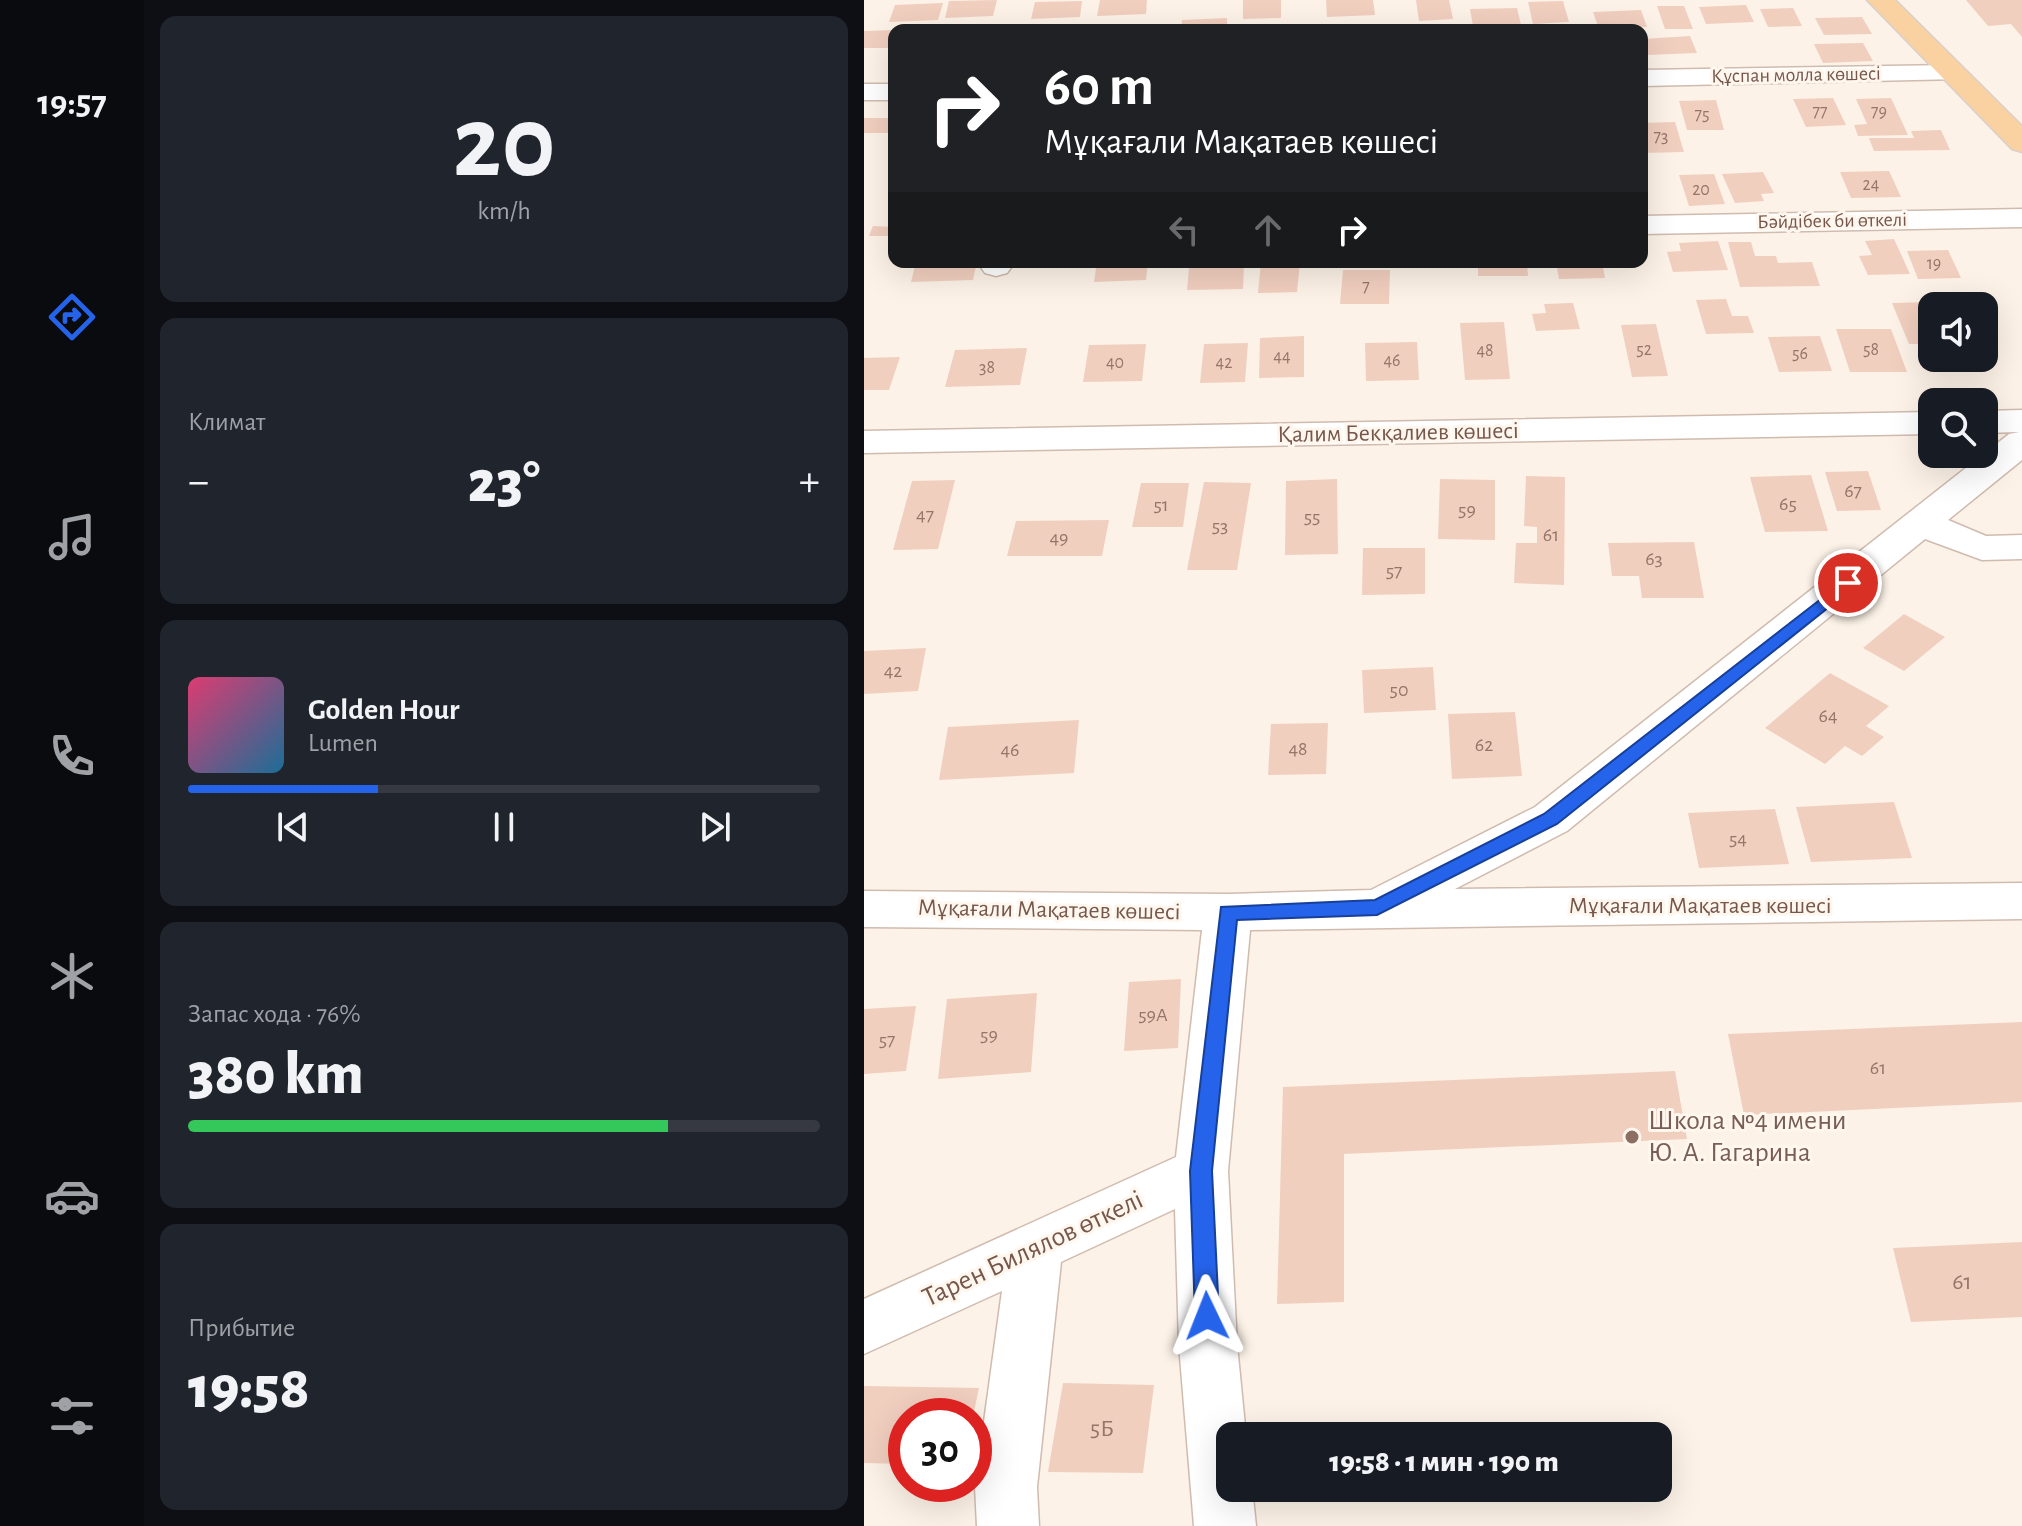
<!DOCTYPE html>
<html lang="ru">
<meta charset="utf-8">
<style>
:root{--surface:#171b24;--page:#20242c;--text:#f1f3f6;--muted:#9ea1a6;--line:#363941;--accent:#2563eb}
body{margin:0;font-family:"Alegreya Sans",sans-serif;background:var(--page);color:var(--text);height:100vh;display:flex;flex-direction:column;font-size:30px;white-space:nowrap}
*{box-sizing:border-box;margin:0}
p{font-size:26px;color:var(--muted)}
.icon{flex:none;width:44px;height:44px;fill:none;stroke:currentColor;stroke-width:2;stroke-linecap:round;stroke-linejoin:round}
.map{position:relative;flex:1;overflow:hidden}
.sheet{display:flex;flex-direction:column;gap:16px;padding:16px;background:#0d0f14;width:720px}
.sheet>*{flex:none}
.banner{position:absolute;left:24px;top:24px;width:760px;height:244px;border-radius:16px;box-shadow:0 8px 32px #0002;background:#202124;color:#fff;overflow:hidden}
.fabs{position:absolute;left:1054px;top:292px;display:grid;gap:16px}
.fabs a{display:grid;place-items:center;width:80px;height:80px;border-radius:16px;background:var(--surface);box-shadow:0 8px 32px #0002;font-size:40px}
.speed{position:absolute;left:24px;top:1398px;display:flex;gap:16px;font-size:40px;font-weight:700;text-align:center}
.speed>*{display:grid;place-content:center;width:104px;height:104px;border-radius:50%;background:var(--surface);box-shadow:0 8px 32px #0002;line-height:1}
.speed .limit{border:12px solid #d22;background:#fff;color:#111}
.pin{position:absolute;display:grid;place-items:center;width:68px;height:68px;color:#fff;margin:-34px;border:4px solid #fff;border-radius:50%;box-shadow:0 2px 8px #0007}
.me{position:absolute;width:88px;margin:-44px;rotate:358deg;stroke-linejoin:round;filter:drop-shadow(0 0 6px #0008)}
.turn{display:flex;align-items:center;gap:28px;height:168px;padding:0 24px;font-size:36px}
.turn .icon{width:104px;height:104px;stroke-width:2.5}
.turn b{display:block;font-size:56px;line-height:68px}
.lanes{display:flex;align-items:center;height:76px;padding:0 24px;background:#0003;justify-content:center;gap:40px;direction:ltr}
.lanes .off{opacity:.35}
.big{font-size:60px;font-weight:800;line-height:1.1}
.sheet .tile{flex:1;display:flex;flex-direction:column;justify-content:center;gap:12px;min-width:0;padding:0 28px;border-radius:16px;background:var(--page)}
.sheet .dial{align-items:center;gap:0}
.dial b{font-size:104px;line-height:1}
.song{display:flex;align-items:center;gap:24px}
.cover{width:96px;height:96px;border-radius:12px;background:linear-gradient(135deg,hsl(340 70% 55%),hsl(200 70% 35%))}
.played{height:8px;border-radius:4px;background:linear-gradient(90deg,var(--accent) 30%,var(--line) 30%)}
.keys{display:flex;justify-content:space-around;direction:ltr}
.heat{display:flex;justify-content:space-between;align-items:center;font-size:44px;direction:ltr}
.charge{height:12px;border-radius:6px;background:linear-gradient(90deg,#34c759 76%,var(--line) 0)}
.trip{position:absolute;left:352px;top:1422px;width:456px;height:80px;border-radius:16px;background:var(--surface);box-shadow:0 8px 32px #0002;font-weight:800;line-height:80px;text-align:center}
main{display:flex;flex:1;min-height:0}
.tab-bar{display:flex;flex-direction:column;width:144px;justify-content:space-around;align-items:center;background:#090b0e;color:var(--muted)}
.tab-bar .icon{width:56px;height:56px}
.tab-bar .on{color:var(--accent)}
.tab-bar b{font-size:36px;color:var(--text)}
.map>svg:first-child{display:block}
</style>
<main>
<nav class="tab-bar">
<b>19:57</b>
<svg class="icon on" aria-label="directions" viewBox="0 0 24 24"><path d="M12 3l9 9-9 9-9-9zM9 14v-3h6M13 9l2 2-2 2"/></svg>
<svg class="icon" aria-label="music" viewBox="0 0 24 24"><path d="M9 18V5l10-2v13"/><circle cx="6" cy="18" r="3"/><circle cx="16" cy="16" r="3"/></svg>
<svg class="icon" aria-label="phone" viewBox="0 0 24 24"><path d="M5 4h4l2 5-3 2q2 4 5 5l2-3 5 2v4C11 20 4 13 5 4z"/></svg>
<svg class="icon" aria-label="climate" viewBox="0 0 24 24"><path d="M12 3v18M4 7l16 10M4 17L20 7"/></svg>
<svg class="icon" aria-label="car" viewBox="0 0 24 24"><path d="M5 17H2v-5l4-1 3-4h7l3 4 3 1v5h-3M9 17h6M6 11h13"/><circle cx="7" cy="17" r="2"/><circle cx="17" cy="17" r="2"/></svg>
<svg class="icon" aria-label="filters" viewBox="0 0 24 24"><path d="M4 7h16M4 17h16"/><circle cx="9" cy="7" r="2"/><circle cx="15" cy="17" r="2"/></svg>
</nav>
<section class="sheet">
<div class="tile dial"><b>20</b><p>km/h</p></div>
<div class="tile"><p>Климат</p>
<div class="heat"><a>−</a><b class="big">23°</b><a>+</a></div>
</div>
<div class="tile">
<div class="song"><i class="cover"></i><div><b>Golden Hour</b><p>Lumen</p></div></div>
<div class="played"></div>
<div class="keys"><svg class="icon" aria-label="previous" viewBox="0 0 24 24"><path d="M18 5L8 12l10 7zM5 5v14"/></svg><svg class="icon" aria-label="pause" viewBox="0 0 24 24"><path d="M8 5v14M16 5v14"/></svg><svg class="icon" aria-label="next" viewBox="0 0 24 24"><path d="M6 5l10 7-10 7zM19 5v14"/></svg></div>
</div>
<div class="tile"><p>Запас хода · 76%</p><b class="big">380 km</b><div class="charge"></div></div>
<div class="tile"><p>Прибытие</p><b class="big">19:58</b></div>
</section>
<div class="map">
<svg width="1158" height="1526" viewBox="0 0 1158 1526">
<rect width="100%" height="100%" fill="#fcf2e7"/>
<g fill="#f1cfbf">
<path d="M133,0L129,16L81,18L85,1Z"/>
<path d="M236,0H283L282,14L233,16Z"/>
<path d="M379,0H417V18L379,19Z"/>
<path d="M462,0H509L511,15L463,17Z"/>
<path d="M552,0H585L589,19L555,21Z"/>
<path d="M1102,0H1158V37L1147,24L1124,26Z"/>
<path d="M218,1L216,17L167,19L171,2Z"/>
<path d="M699,1L705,22L669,24L664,2Z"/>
<path d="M79,3L74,20L25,22L31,5Z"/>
<path d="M882,5L890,22L842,24L835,7Z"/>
<path d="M793,6H820L829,29H801Z"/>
<path d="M653,8L657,25L609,26L606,9Z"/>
<path d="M929,8L938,26L904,27L896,9Z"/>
<path d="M777,10L783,27L735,29L729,12Z"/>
<path d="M998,17L1008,34L960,35L951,18Z"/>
<path d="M363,18V29L317,30L318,20Z"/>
<path d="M221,24V30H181L182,25Z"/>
<path d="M30,30L25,48H0V31Z"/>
<path d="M826,36L833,53L783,55L778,39Z"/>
<path d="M999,43L1009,61L959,63L950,44Z"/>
<path d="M969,98L982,125L942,127L929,99Z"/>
<path d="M1027,98L1044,135L994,136L990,125L1003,124L992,99Z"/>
<path d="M852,100L860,130H823L815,101Z"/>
<path d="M0,118H30L29,133H0Z"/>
<path d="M811,122L820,152L778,153V123Z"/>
<path d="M1077,130L1086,150L1010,151L1005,138H1050L1047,131Z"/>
<path d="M1025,171L1037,197L987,198L976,172Z"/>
<path d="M899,172L910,193L897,194L900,201L871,203L858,174Z"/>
<path d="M850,174L861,204L825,206L815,175Z"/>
<path d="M9,226L30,227V236H5Z"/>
<path d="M1030,239L1046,274L1004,275L995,256L1008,255L1001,241Z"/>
<path d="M854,241L864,270L809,272L803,252L817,251L815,243Z"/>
<path d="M864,242H887L891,256H912L914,263L948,262L956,286L876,287Z"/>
<path d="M1084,250L1097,278L1054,279L1043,251Z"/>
<path d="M52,262H113L109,280L47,282Z"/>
<path d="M233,262H284L282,280L230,282Z"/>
<path d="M344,262H380L379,289L323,290L325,268H343Z"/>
<path d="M397,262H436L433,292L394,293Z"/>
<path d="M614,262H663L664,276H614Z"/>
<path d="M692,262H738L741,278L695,279Z"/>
<path d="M479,270H526L525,304H476Z"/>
<path d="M862,299L868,316H884L890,333L842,334L832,300Z"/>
<path d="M1067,302L1068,344H1045L1028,303Z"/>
<path d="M709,303L716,329L672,331L668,314L682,313L680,304Z"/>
<path d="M1120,308L1126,309L1130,331H1120Z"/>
<path d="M640,322L646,379L601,380L596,323Z"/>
<path d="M792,324L804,376L768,377L757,325Z"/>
<path d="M972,329H1027L1043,372H986Z"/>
<path d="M440,336V377L395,378L396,338Z"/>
<path d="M956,336L968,371L915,372L904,337Z"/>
<path d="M553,342L555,380L502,381L501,343Z"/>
<path d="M384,343L381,382L336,383L340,344Z"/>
<path d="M282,344L278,381L219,382L225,345Z"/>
<path d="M163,348L156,385L81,387L91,350Z"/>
<path d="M36,357L25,390H0V358Z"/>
<path d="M1004,471L1017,510L973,511L961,472Z"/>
<path d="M947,475L964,531L901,532L886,477Z"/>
<path d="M662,476L701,477L700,585L650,583L652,543H673V527L660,526Z"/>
<path d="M473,479L474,554L421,555L422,481Z"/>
<path d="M576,479L631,480V540L574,539Z"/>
<path d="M91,480L74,549L29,550L48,481Z"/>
<path d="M340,482L387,483L373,570H323Z"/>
<path d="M277,483H325L319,527H268Z"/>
<path d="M245,520L238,556H143L152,521Z"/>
<path d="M830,542L840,598H778L775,576H748L744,543Z"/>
<path d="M499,548H561V594L498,595Z"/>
<path d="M1040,614L1081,637L1040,671L999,648Z"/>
<path d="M62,648L54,691L0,694V651Z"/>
<path d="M569,667L572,710L500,713L498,670Z"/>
<path d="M966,673L1025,706L1002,726L1020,737L998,756L981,746L961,764L901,728Z"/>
<path d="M651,712L658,776L588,779L584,714Z"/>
<path d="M215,720L210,773L75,780L84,727Z"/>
<path d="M464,723L462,774L404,775L407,724Z"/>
<path d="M1030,802L1048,858L947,862L932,807Z"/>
<path d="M911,809L925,864L835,868L824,813Z"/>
<path d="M317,979L314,1048L260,1051L265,982Z"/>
<path d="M173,993L167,1072L74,1079L83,999Z"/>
<path d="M52,1006L42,1071L0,1074V1009Z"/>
<path d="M1158,1022V1102L880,1115L864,1034Z"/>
<path d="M811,1071L823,1139L480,1154V1302L413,1304L419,1087Z"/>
<path d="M1158,1242V1317L1047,1322L1029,1248Z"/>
<path d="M199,1383L290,1385L279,1473L184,1472Z"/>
<path d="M0,1386L115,1388L109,1416H42V1464L0,1463Z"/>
</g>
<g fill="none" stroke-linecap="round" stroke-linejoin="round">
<defs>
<g id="minor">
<path d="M1086,65L1096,67L1100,73L1096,79L778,86V70Z"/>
<rect x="0" y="84" width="30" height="16"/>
<path d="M1158,209V227L778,234V216Z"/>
<path d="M119,262H151L143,273L132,276L121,273L116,266Z"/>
<path d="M1158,410V460L1084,520L1122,536L1158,535V559L1118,560L1061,539L703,831L591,889L1158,883V919L386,930L364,1171L373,1345L382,1436H366V1488H388L392,1526H330L315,1345L311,1209L197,1262L173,1487L175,1526H113L111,1487L138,1291L0,1354V1299L312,1157L338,930L0,927V891L364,894L507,890L671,807L1145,434L1155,432L1120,433V411Z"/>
<path d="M1068,412V434L0,453V431Z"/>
</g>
<path id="major" d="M1003,0H1031L1158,126V152L1148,149Z"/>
</defs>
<use href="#minor" stroke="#d0bbaf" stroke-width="3"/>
<use href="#major" stroke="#d9d0cd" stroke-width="3"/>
<use href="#minor" fill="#fff" fill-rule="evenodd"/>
<use href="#major" fill="#fad1a1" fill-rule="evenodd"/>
</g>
<path fill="#2563eb" stroke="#184099" stroke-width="2" d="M984,578L990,580L992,583L990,587L693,824L513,915L373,920L348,1171L355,1316L352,1324L343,1327L335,1324L331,1316L326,1171L357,907L511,900L680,814Z"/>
<circle fill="#8d6e63" stroke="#fff7ee" stroke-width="3" cx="768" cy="1137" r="8"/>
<g text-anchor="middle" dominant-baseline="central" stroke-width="6" stroke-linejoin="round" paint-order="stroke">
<g font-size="18" fill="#957568">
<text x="956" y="112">77</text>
<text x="1015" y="112">79</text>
<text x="838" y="115">75</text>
<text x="797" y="137">73</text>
<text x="1007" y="185">24</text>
<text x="837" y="190">20</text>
<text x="1070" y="264">19</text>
<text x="502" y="287">7</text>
<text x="780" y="350">52</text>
<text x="1007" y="350">58</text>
<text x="621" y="351">48</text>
<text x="936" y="354">56</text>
<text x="418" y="357">44</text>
<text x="528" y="361">46</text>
<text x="251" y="363">40</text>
<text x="360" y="363">42</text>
<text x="123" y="368">38</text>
</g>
<g font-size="20" fill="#76574b" stroke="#fff7ee">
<text transform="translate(932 75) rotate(-1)">Құспан молла көшесі</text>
<text transform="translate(968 221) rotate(-1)">Бәйдібек би өткелі</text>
</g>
<g font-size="20" fill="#957568">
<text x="989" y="491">67</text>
<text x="924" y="504">65</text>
<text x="297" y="505">51</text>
<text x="603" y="510">59</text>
<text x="61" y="515">47</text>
<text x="448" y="517">55</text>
<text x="356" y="526">53</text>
<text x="687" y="535">61</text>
<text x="195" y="538">49</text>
<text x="790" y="559">63</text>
<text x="530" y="571">57</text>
<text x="29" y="671">42</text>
<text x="535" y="690">50</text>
<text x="964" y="716">64</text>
<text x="620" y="745">62</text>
<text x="434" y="749">48</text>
<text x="146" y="750">46</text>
<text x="874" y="839">54</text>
<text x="289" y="1015">59А</text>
<text x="125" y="1035">59</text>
<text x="23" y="1040">57</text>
<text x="1014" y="1068">61</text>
</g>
<g font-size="24" fill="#76574b" stroke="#fff7ee">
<text transform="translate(534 433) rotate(-1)">Қалим Бекқалиев көшесі</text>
<text x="836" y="906">Мұқағали Мақатаев көшесі</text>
<text transform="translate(185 910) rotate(1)">Мұқағали Мақатаев көшесі</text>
</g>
<g font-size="24" fill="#957568">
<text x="1098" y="1282">61</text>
<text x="238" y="1429">5Б</text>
</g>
<g font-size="28" fill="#785e54" stroke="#fff7ee" text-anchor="start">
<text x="784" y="1121">Школа №4 имени<tspan x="784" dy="32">Ю. А. Гагарина</tspan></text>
</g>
<g font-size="28" fill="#76574b" stroke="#fff7ee">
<text transform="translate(169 1249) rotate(-25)">Тарен Билялов өткелі</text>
</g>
</g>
</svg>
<div class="fabs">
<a><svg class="icon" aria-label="sound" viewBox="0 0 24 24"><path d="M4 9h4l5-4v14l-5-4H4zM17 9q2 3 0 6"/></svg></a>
<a><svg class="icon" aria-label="search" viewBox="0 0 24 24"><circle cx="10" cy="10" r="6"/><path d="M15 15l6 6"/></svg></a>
</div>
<div class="speed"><div class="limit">30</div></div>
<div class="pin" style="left:984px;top:583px;background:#d93025"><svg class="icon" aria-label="arrive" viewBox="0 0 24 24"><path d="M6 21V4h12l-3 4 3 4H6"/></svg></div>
<svg class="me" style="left:343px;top:1316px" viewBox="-20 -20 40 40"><path d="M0-17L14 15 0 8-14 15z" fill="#2563eb" stroke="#fff" stroke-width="4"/></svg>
<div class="trip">19:58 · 1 мин · 190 m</div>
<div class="banner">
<div class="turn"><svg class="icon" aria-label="right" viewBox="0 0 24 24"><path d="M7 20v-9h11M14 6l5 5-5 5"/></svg><div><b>60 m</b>Мұқағали Мақатаев көшесі</div></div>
<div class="lanes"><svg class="icon off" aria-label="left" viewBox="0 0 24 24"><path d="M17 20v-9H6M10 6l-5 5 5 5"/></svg><svg class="icon off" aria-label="ahead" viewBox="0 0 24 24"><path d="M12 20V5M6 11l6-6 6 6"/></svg><svg class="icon" aria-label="right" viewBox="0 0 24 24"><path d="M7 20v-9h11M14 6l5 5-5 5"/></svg></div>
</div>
</div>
</main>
